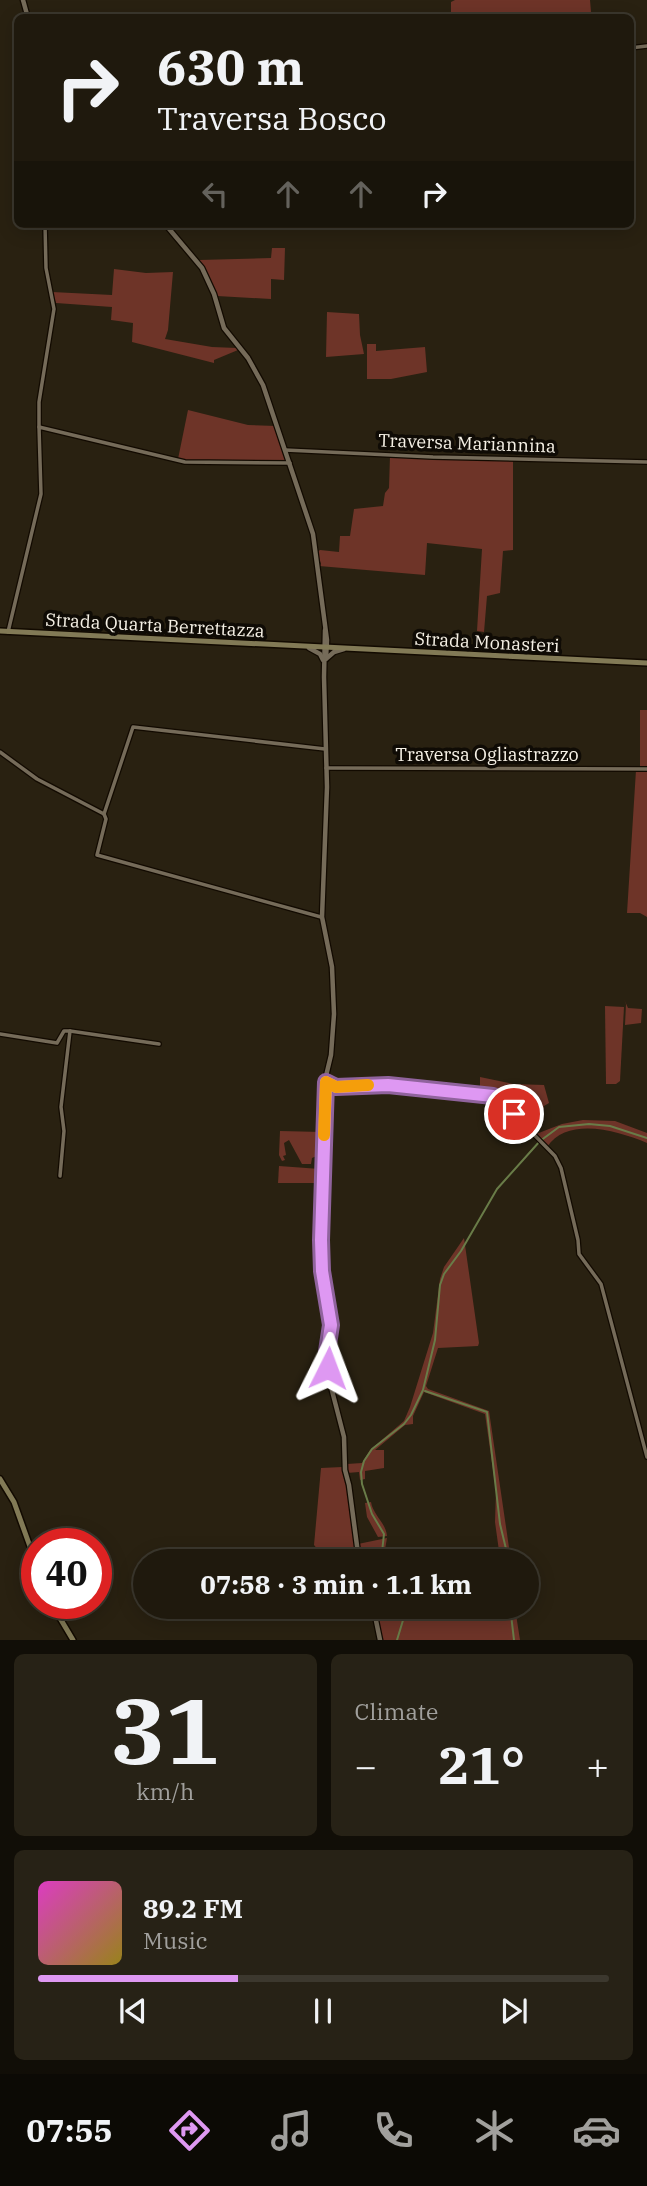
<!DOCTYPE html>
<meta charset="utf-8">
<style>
:root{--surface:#1f190d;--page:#272216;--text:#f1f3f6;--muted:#a1a09d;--line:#3c382e;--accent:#de98f2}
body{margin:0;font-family:"IBM Plex Serif",serif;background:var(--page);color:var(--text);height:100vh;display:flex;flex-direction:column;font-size:26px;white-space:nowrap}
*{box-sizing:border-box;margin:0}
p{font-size:23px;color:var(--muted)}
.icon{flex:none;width:38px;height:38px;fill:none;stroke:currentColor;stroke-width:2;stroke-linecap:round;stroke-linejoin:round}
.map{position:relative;height:1640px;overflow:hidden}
.drawer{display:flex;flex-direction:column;gap:14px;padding:14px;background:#110e07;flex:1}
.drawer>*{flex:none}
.top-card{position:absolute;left:14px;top:14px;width:620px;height:214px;border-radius:10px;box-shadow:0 4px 18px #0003,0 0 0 2px var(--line);background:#1f190d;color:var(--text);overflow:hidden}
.speed{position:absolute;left:21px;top:1528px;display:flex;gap:14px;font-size:35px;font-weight:700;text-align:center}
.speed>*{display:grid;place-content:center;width:91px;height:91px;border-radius:50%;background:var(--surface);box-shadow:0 4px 18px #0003,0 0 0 2px var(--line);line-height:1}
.speed .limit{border:10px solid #d22;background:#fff;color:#111}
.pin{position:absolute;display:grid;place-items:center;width:60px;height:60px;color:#fff;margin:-30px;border:4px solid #fff;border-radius:50%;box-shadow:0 2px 7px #0007}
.me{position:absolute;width:77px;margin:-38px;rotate:3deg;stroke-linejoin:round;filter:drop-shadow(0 0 5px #0008)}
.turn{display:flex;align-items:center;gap:24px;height:147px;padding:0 28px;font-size:32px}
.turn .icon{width:91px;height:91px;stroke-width:2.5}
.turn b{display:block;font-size:49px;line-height:60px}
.lanes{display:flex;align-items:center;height:66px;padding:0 28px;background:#0003;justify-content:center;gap:35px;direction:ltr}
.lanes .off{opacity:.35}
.big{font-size:52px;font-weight:800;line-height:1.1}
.drawer .widget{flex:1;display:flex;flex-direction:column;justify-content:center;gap:10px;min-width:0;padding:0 24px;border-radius:10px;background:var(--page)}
.drawer .dial{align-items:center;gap:0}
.dial b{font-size:91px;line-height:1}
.song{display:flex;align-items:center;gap:21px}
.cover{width:84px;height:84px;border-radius:10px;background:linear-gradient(135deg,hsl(310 70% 55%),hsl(50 70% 35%))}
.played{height:7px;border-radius:4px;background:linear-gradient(90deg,var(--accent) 35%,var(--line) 35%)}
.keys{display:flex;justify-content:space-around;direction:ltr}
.heat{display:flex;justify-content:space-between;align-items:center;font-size:38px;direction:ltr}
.drawer .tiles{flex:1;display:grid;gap:14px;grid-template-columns:1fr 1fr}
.widget:last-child{grid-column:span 2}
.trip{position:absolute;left:133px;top:1549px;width:406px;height:70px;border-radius:35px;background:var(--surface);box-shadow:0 4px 18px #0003,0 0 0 2px var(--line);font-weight:800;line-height:70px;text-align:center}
.dock{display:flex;height:112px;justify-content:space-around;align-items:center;background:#0c0a05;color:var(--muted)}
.dock .icon{width:49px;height:49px}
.dock .on{color:var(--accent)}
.dock b{font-size:32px;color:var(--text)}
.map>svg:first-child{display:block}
</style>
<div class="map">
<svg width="647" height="1640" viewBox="0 0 647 1640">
<rect width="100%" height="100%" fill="#292111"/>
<g fill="#6e3428">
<path d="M455,0H590L591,12L568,13V18L451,17V2Z"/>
<path d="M272,248H285L284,280L271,279V299L217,296L199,260L271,258Z"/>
<path d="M114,269L146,273L173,272L168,330L165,339L212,347L237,348L238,350L214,360V363L132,342L133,323L111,320L112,307L56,303L52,292L112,295Z"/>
<path d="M327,312L359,314L360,335L364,354L326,357Z"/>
<path d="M367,344H376V351L425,347L427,372L391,379H367Z"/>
<path d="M188,410L248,425L276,426L286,461H190L178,459Z"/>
<path d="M390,456L513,460V550L503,551L500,593L487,596L484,632L477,631L482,549L427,543L425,575L319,566L321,564L317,552L320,550L339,552L340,536H350L354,509L383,506L385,493L389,488Z"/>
<rect x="640" y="710" width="7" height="58"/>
<path d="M636,770H647V917L640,913H627Z"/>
<path d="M624,999L628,1008L642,1009L641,1023L625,1025L626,1004Z"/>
<path d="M605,1006L624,1007L620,1081L616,1084H606Z"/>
<path d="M480,1077L513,1084L544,1085L549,1103L544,1106L542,1113L531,1117L530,1128L513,1110L536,1113L539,1097L536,1096V1093L513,1088L509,1095L480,1093Z"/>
<path d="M583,1120L615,1121L647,1133V1143C618,1131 568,1116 547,1147L536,1134L562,1124Z"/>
<path d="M280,1131L322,1132L321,1154L312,1158L311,1164H302L289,1140L284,1143L286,1155L283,1156L285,1160L282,1161L279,1155Z"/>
<path d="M279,1166L320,1169V1183H278Z"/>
<path d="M464,1238L479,1343L478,1346L438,1348L426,1386L428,1389L489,1411L511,1561H502L503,1551H499L495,1522L496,1491L485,1414L424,1392L413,1416V1424L405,1425L375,1450H384V1468L365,1471V1479L360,1480L359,1472L347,1473V1464L362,1463L370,1450L404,1421L410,1407L433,1333L440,1279L444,1267Z"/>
<path d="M342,1467L348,1486L358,1561H327L314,1545L321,1468Z"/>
<path d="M371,1502C373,1515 386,1523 387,1536L378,1537L367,1517L365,1503Z"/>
<path d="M387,1538L383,1561H361L358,1544Z"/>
<path d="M375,1607H518L515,1608L520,1640H382Z"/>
</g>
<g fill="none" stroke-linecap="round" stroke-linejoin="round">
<g stroke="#697c48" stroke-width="2">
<path d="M425,1391L487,1412L500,1524L507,1553L506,1561"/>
<path d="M381,1561L384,1534L372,1514L362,1484L361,1472L364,1461L372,1449L404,1424L411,1415L423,1390L435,1340L440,1285L444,1274L461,1251L497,1189L540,1141L559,1127L589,1124L610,1126L647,1138"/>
<path d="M510,1606L514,1640"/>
<path d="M397,1640L404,1617L401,1606"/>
</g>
<defs>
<g id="minor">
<path d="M630,48L647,46"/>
<path d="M39,427V402L54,309L46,268L45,224"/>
<path d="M285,450L433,457L647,462"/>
<path d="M8,632L41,494L39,427L185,462L290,463"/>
<path d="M0,752L37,779L104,814L106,819L97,855L321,917"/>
<path d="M326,768L647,769"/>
<path d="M104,814L133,727L325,749"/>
<path d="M0,1034L57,1043L64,1031H70L159,1044"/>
<path d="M326,1082L336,1087L388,1085L497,1097L555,1156L561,1168L578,1240L579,1254L601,1284L647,1457"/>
<path d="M60,1176L64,1131L61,1107L70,1031"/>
</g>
<g id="tertiary">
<path d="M23,0L28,18"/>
<path d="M165,224L202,268L214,294L224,328L248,358L263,385L313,534L327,640L326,659"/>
<path d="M325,630L324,677L327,787L322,917L332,967L334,1014L331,1055L326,1076L321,1199L322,1271L331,1325L327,1351L329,1379L344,1437L345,1470L349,1485L359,1561"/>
<path d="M309,648L320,654L323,660"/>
<path d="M327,658L334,652L344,649"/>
<path d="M373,1606L380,1640"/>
</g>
<g id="secondary">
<path d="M0,631L647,663"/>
<path d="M0,1479L14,1502L37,1566"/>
<path d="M51,1603L73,1640"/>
</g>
</defs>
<use href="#minor" stroke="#120a00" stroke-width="6"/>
<use href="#tertiary" stroke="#120a00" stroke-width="7"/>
<use href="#secondary" stroke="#120a00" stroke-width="8"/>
<use href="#minor" stroke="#756b59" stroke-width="3.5"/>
<use href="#tertiary" stroke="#756b59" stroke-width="4.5"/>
<use href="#secondary" stroke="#827a56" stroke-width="5"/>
</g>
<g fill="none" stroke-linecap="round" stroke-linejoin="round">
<defs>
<path id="route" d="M328,1368L327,1351L331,1325L322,1271L321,1240L326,1082L336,1087L388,1085L493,1096L499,1098L514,1114"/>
</defs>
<use href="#route" stroke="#90639d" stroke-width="18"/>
<use href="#route" stroke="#de98f2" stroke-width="12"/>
<path stroke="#f59e0b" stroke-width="12" d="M324,1135L326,1082L336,1087L368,1085"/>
</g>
<g text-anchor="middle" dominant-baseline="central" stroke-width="7" stroke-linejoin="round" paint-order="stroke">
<g font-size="18" fill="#f6f1e6" stroke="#0f0b05">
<text transform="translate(467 443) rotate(2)">Traversa Mariannina</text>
<text transform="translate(155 625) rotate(3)">Strada Quarta Berrettazza</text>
<text transform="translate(487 642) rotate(3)">Strada Monasteri</text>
<text x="487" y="754">Traversa Ogliastrazzo</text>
</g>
</g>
</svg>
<div class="speed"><div class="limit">40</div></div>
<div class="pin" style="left:514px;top:1114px;background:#d93025"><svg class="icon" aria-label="arrive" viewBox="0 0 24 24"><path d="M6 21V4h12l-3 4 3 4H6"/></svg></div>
<svg class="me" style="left:328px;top:1368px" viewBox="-20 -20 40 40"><path d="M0-17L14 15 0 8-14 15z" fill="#de98f2" stroke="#fff" stroke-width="4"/></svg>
<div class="trip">07:58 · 3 min · 1.1 km</div>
<div class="top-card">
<div class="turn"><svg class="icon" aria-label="right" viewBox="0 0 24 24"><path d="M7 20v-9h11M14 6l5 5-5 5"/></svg><div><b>630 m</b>Traversa Bosco</div></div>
<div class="lanes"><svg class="icon off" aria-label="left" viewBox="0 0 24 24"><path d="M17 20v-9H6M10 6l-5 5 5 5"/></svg><svg class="icon off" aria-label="ahead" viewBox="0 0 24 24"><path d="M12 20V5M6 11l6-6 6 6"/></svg><svg class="icon off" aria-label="ahead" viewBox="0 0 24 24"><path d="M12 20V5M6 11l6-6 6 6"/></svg><svg class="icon" aria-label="right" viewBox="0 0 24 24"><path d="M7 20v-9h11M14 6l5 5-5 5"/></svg></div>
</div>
</div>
<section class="drawer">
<div class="tiles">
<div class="widget dial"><b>31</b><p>km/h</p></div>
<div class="widget"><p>Climate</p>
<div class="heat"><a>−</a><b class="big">21°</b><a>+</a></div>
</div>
<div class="widget">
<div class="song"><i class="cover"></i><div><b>89.2 FM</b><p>Music</p></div></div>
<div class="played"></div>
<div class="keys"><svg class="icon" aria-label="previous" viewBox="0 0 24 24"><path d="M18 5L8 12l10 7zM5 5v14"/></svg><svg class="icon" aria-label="pause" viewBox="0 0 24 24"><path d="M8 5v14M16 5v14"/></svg><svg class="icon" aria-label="next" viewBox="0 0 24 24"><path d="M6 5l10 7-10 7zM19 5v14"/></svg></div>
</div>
</div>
</section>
<nav class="dock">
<b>07:55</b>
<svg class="icon on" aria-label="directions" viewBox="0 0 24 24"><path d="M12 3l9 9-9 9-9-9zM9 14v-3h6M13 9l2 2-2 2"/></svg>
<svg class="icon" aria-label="music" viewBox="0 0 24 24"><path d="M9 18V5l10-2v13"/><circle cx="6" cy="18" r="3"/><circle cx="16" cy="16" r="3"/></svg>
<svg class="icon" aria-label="phone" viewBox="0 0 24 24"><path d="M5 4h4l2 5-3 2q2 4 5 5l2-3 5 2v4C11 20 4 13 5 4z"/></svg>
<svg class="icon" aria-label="climate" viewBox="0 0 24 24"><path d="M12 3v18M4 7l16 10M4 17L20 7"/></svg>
<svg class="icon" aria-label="car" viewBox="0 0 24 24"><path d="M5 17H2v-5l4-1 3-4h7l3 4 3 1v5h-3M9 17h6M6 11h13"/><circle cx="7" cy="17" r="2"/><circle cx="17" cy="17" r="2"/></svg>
</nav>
